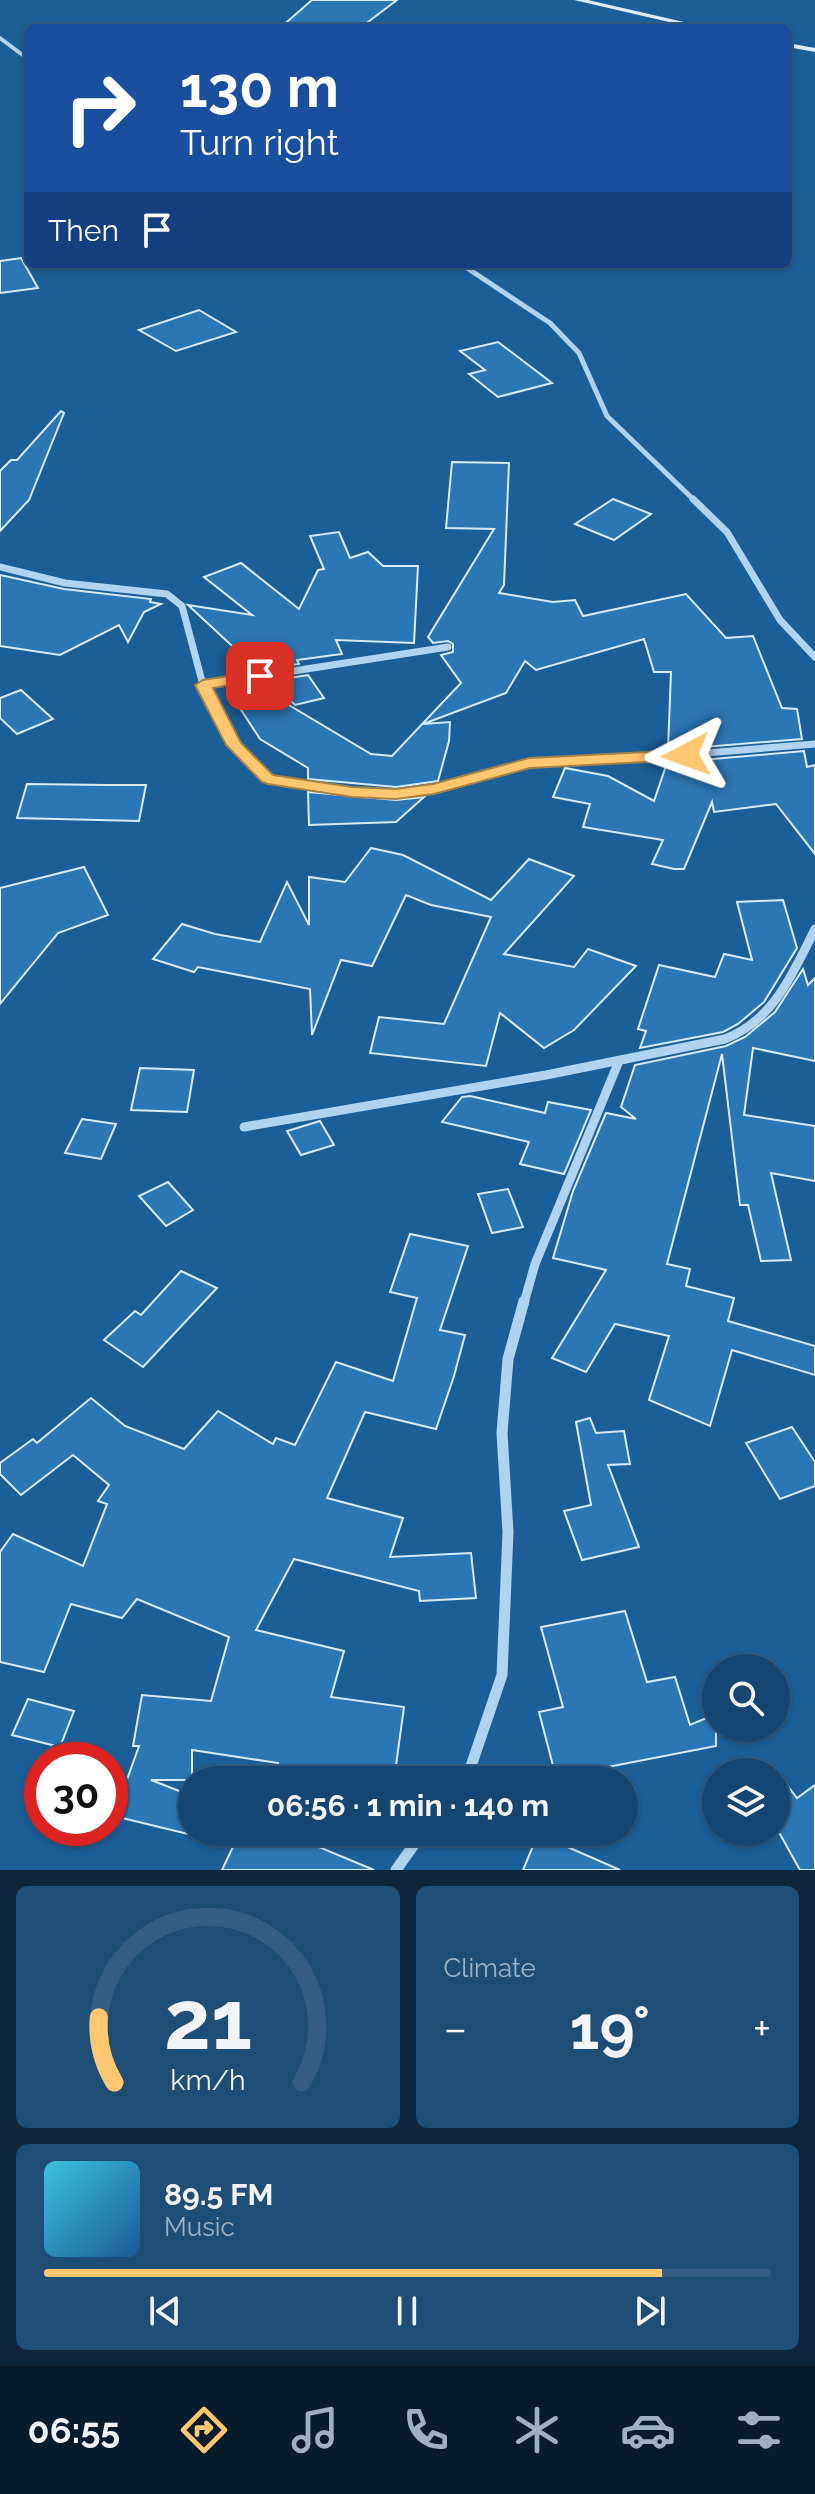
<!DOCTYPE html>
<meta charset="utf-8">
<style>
:root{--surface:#154671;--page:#1e4d76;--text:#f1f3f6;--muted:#9db1c3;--line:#345e84;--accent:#ffc76f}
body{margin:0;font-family:Raleway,sans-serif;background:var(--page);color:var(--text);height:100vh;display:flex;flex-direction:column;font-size:30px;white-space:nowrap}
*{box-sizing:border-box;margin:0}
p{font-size:26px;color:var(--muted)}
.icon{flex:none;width:44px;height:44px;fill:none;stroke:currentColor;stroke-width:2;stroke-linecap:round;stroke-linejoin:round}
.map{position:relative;height:1870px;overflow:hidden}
.details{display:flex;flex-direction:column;gap:16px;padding:16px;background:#0c263e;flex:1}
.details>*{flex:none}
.hud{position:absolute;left:24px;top:24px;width:768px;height:244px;border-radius:12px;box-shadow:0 2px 6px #0004,0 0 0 2px var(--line);background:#1a4fa0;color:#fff;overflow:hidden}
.tools{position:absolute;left:702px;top:1654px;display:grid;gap:16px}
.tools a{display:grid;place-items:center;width:88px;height:88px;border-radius:50%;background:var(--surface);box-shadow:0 2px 6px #0004,0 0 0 2px var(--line);font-size:40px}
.speed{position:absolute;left:24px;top:1742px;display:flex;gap:16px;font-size:40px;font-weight:700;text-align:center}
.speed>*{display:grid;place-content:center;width:104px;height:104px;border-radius:50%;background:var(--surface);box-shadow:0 2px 6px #0004,0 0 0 2px var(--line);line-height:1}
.speed .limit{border:12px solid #d22;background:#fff;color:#111}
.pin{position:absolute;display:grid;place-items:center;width:68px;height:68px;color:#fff;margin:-34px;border-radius:16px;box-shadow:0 4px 12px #0006}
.me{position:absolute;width:88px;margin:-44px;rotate:266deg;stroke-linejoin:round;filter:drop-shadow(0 0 6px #0008)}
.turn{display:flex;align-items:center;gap:28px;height:168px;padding:0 24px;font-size:36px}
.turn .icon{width:104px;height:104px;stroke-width:2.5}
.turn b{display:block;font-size:56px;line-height:68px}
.then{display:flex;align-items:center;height:76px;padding:0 24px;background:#0003;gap:16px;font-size:30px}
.big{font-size:60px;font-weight:700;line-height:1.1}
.details .card{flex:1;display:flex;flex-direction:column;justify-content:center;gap:12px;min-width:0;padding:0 28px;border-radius:12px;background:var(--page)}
.details .dial{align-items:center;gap:0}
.dial svg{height:208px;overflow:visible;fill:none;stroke:var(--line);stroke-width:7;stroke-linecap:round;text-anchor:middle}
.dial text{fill:var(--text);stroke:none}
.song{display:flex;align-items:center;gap:24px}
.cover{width:96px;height:96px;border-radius:12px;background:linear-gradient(135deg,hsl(190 70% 55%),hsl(210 70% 35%))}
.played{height:8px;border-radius:4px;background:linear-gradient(90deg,var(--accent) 85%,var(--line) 85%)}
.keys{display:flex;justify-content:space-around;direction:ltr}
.heat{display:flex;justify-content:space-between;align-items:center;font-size:44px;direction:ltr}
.details .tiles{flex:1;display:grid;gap:16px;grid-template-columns:1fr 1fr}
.card:last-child{grid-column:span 2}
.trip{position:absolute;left:178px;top:1766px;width:460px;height:80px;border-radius:40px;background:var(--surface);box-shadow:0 2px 6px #0004,0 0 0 2px var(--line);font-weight:700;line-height:80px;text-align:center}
.tabs{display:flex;height:128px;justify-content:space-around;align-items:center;background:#081c2d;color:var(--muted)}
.tabs .icon{width:56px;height:56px}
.tabs .on{color:var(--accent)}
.tabs b{font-size:36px;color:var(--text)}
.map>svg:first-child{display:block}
</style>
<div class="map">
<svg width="815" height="1870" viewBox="0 0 815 1870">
<rect width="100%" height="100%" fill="#1c5e97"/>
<g fill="#2b76b4" stroke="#d7ebfb" stroke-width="2">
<path d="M312,0H397L360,28H280Z"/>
<path d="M21,258L38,288L0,293V261Z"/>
<path d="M199,310L236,332L176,351L139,330Z"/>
<path d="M498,342L552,383L498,397L469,374L485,370L460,351Z"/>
<path d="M61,411L64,413L29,500L0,531V471L11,460H17Z"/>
<path d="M452,462L509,463L504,585L499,593L553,602L575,600L583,616L686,594L726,638L753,636L782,708L797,709L802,739L668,750L671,672H654L644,639L536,670L525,661L506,693L423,724L450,722L449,741L438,781L396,787L308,779V768L260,739L232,696L262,689L371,754L392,756L461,683L441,655L453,652V644L448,641L433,643L428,637L494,529L446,528Z"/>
<path d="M613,499L651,514L614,540L575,524Z"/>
<path d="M339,532L350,558L368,552L383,566H418L414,643L336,640L342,654L297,660L299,664L258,670L188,605L252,615L204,577L241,563L299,609L318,570L324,569L310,536Z"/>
<path d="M0,575L64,589L151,599L150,602L161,604L144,612L128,642L119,625L60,655L0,646Z"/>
<path d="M308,675L324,698L295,705L270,681Z"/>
<path d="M21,690L53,719L17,734L0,718V698Z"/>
<path d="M804,751L807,767L815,765V854L776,804L714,812L712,802L684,869H674L652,864L663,840L583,827L590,804L553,797L565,768L608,776L654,801L667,763Z"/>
<path d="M27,784L107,785H146L139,821L17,818Z"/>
<path d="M308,792L396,800L424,797L396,822L309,825Z"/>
<path d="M371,848L403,855L491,900L529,859L574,876L504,954L574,967L588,949L636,966L574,1030L544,1048L500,1013L486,1066L370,1053L379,1017L444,1024L491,917L431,905L406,895L372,966L341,960L312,1035L310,989L198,967L194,972L153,959L182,924L215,934L260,942L287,882L309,925V877L345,882Z"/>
<path d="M84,867L108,915L58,933L0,1004V888Z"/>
<path d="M783,900L797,948L764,1002L738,1024L723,1032L640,1048L646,1031L638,1029L659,965L715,977L724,954L752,960L737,902Z"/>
<path d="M803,969L808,985L815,978V1061L753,1048L744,1115L815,1126V1181L771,1173L791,1260L761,1261L748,1205H740L722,1054L667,1264L690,1269L686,1286L734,1298L728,1321L815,1346V1375L732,1350L710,1426L649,1400L669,1336L615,1324L586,1372L552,1358L606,1270L553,1258L573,1191L606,1113L636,1119L621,1107L635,1065L726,1046L745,1037L775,1012Z"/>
<path d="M140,1068L194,1070L187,1112L131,1110Z"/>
<path d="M470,1096L545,1113L548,1102L591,1110L564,1174L520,1164L529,1142L442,1122L462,1097Z"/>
<path d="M82,1119L116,1124L101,1159L65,1153Z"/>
<path d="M320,1121L334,1145L301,1155L287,1131Z"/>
<path d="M168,1182L193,1210L166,1226L139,1196Z"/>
<path d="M508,1189L523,1227L492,1233L478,1194Z"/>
<path d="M410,1234L468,1246L440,1330L465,1335L454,1376L436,1429L365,1412L327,1498L403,1518L390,1557L471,1553L476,1598L420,1601L419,1591L294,1559L256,1630L344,1651L331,1697L404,1707L394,1780H274L278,1763L192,1750V1780H151L192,1796V1835L114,1816L139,1746H133L142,1695L211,1701L229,1637L137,1599L122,1618L71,1604L44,1672L0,1662V1552L13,1534L83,1566L107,1504L98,1501L109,1485L73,1455L21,1495L0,1474V1463L33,1439L37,1443L91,1398L125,1426L184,1449L218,1411L273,1444L276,1438L295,1445L336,1362L393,1381L417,1298L390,1292Z"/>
<path d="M181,1271L217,1288L143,1367L104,1340L135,1311L141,1315Z"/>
<path d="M590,1418L596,1433L624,1431L630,1464L608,1465L639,1547L582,1560L564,1511L591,1505L576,1422Z"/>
<path d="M792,1427L815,1462V1486L780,1499L746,1443Z"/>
<path d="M625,1611L647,1682L675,1677L690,1725L716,1714V1746L556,1777L539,1712L563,1707L541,1627Z"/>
<path d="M28,1699L74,1711L60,1747L12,1735Z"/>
<path d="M776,1771L797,1798L815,1785V1870H800L776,1827Z"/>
<path d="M240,1832H283L374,1870H222Z"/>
<path d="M538,1834L620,1870H523Z"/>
</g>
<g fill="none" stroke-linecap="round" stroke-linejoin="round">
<path stroke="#b0d3f0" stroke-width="4" d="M0,38L28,59"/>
<path stroke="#b0d3f0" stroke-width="5" d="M461,264L550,323L579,353L607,416L695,501"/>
<g stroke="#b0d3f0" stroke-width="7">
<path d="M693,499L727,532L780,620L815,657"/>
<path d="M0,567L65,583L167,594L182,606L203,685L234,745L268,779L352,792L396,794L434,789L529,763L657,757L815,744"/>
<path d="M203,685L448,647"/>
</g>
<g stroke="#b0d3f0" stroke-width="9">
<path d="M244,1127L546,1075L725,1039C774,1020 793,973 815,929"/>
<path d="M524,1303L535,1264L619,1061"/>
</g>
<g stroke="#b0d3f0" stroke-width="11">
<path d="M463,1780L469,1772L502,1675L508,1532L502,1433L508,1359L524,1301"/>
<path d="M396,1870L423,1832"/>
</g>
<g fill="#deedfb" fill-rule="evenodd">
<path d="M574,0H588L710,28H695Z"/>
<path d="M788,43L815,48V52L788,47Z"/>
</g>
</g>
<path fill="#ffc76f" stroke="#a68148" stroke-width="2" d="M260,671L265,673V679L213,688L241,743L273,775L352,787L396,789L433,784L529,758L686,750L694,755L686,760L530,768L434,794L396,799L352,797L268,784L262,782L226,745L195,685L203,680Z"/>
</svg>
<div class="tools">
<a><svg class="icon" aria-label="search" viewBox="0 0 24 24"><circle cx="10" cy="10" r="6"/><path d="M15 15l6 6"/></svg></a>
<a><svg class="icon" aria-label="layers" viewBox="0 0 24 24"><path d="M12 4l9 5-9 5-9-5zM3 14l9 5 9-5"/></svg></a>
</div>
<div class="speed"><div class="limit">30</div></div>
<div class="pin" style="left:260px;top:676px;background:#d93025"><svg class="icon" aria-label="arrive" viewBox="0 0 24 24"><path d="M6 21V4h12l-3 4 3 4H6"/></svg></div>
<svg class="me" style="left:686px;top:755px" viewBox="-20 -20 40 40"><path d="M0-17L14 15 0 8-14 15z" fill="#ffc76f" stroke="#fff" stroke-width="4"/></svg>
<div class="trip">06:56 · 1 min · 140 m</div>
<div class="hud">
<div class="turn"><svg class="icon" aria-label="right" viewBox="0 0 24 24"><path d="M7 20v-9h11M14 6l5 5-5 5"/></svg><div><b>130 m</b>Turn right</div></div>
<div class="then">Then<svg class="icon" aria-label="arrive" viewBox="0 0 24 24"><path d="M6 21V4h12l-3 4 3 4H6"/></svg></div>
</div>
</div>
<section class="details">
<div class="tiles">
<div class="card dial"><svg viewBox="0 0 100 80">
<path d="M14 69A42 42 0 1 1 86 69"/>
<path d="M14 69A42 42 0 0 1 8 44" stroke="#ffc76f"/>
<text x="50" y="56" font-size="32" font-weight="700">21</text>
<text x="50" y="72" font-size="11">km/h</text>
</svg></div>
<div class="card"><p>Climate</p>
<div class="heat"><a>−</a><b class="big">19°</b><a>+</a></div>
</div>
<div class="card">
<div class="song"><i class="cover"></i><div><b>89.5 FM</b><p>Music</p></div></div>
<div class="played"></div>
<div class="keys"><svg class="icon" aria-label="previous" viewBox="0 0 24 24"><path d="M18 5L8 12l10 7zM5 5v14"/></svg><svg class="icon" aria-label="pause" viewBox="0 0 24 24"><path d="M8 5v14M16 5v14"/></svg><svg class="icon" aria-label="next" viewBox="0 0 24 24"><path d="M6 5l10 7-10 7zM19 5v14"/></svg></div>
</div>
</div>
</section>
<nav class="tabs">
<b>06:55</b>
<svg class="icon on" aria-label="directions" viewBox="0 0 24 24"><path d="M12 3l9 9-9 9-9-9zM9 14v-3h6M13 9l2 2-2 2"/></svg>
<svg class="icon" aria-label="music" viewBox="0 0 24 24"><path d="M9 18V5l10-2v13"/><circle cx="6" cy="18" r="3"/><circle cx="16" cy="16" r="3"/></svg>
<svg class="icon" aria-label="phone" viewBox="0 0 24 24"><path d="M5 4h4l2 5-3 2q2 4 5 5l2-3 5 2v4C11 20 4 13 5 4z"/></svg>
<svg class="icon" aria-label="climate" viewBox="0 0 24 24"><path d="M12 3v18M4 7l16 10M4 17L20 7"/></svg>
<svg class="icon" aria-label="car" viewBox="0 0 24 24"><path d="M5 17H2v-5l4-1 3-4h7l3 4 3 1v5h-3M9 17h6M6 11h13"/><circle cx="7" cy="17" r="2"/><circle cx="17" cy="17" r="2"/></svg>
<svg class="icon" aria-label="filters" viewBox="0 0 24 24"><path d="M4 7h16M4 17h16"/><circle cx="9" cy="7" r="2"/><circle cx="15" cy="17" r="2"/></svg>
</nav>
